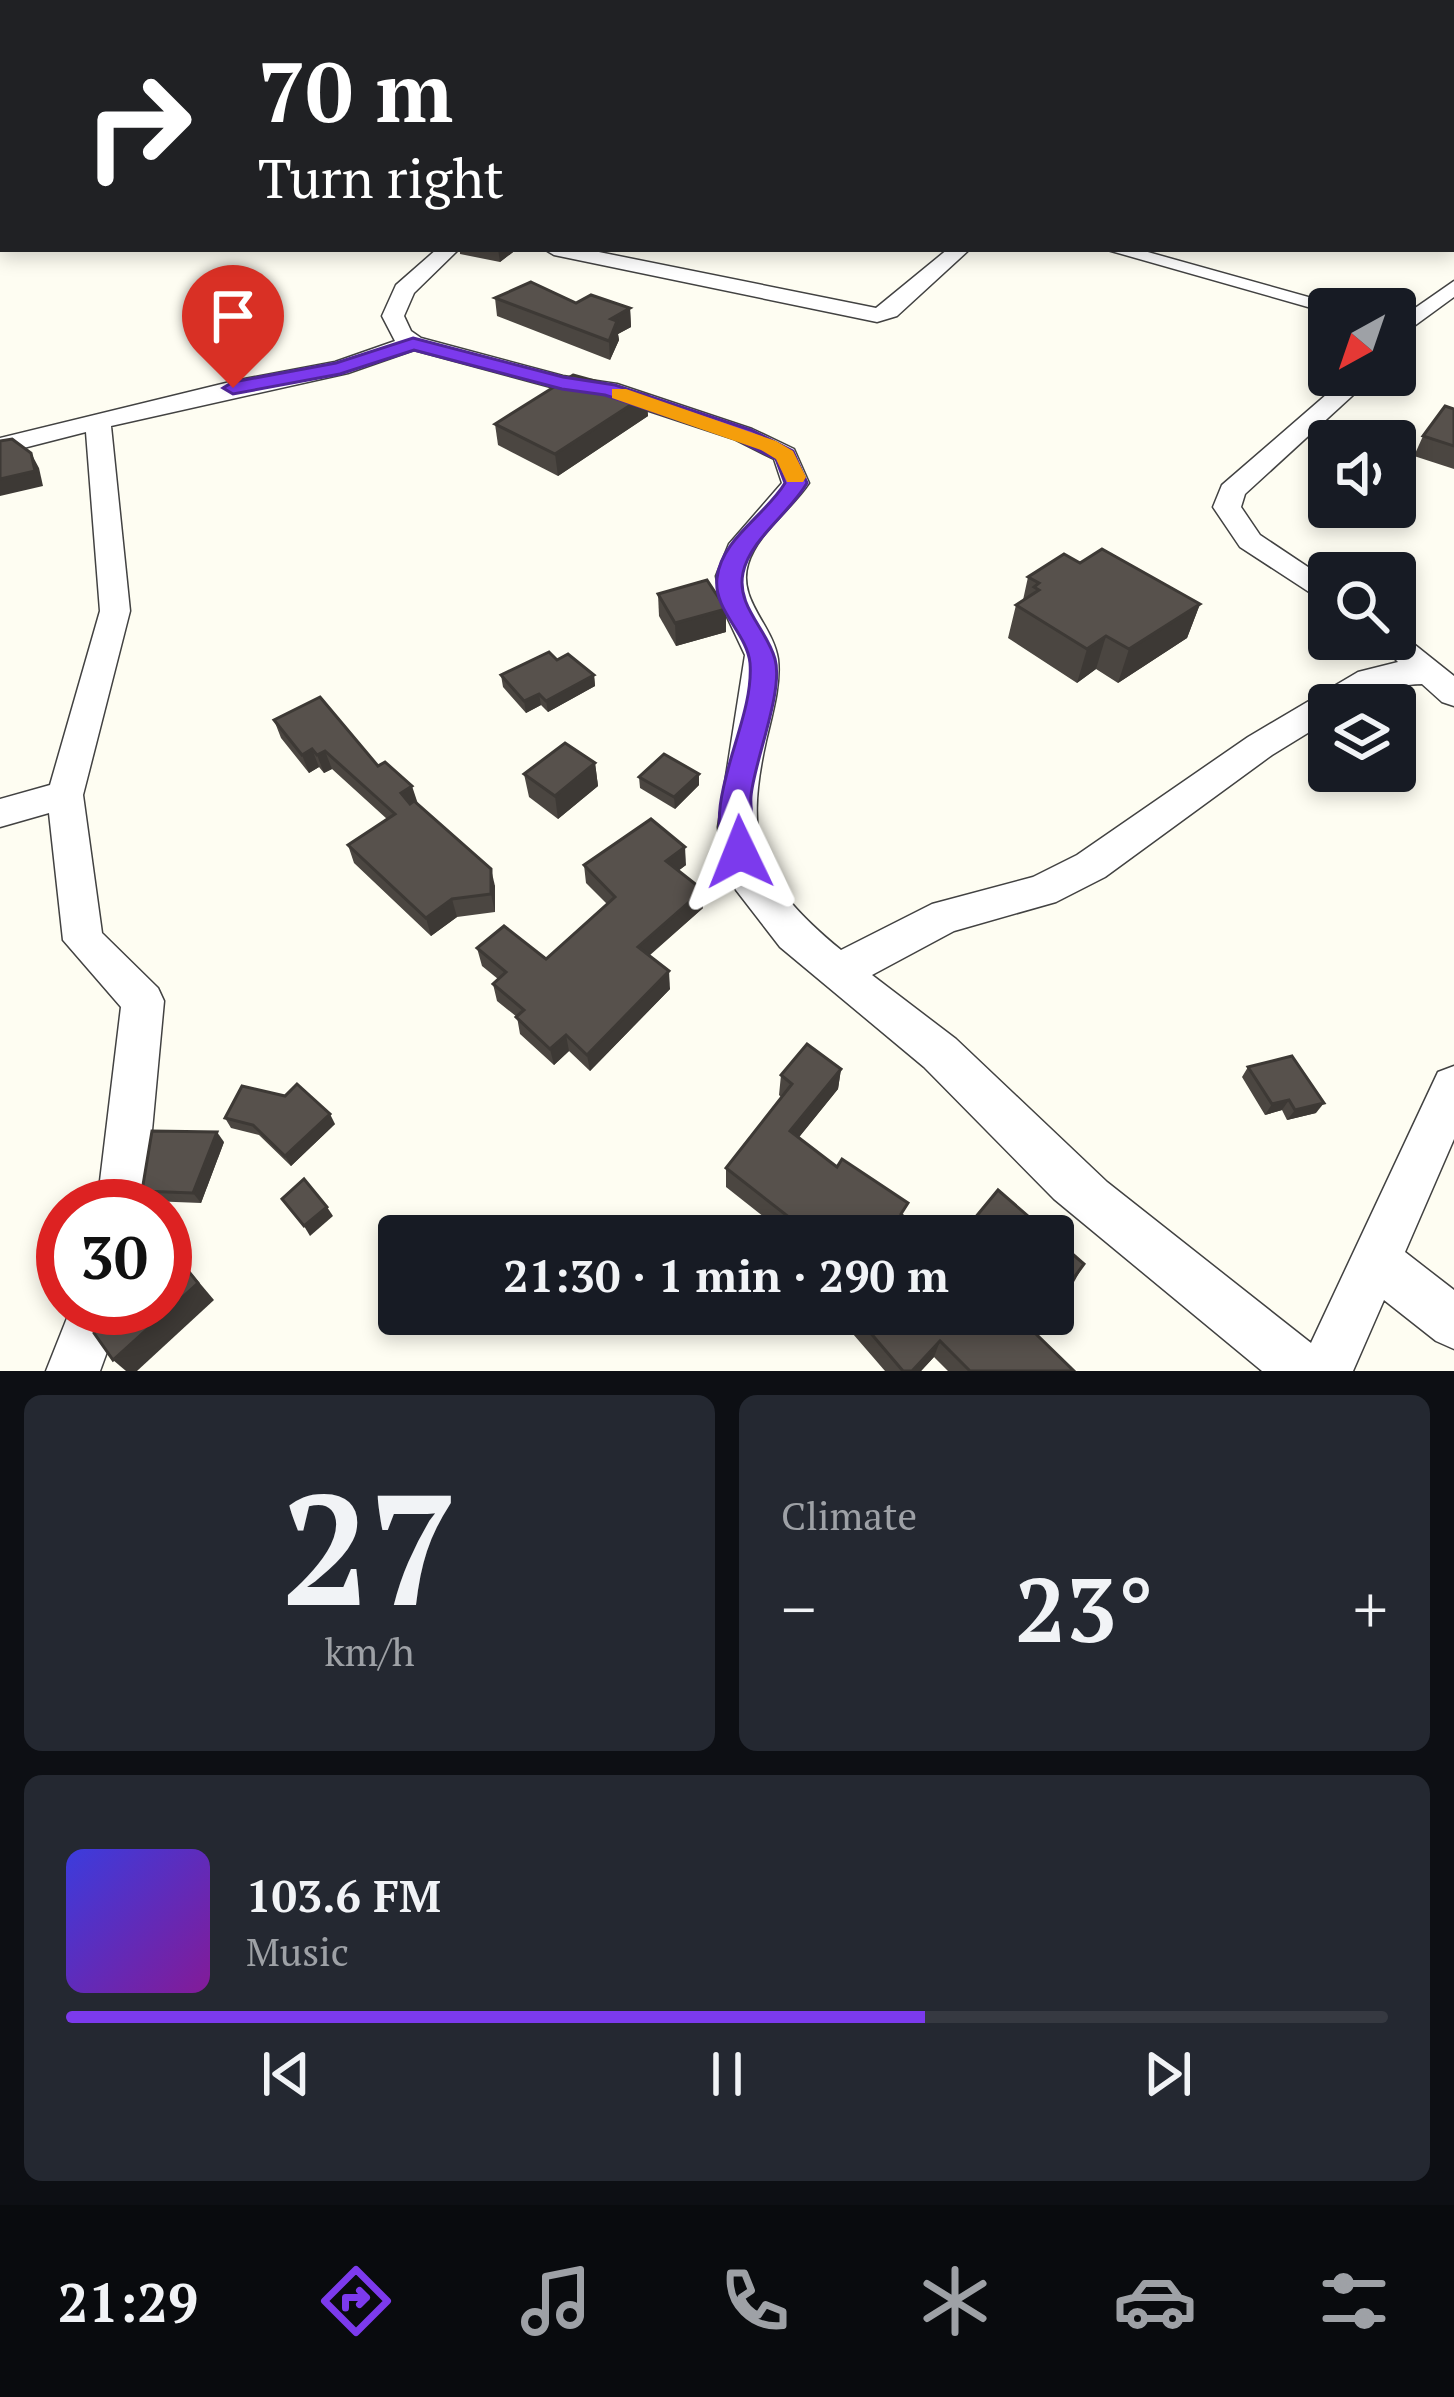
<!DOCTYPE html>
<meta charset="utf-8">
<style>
:root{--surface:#171b24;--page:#242831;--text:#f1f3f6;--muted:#9ea1a6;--line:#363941;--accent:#7c3aed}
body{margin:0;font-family:"PT Serif",serif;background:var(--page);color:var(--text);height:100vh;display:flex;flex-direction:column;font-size:45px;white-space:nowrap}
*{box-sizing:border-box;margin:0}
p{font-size:39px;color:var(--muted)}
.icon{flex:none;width:66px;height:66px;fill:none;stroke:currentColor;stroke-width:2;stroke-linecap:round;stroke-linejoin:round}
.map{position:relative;height:1371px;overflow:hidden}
.details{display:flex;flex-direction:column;gap:24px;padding:24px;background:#0d0f14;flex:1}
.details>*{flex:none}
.hud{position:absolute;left:0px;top:0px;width:1455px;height:252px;box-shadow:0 6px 18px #0003;background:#202124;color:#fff;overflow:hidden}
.needle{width:78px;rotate:220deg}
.controls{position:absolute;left:1308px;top:288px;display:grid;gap:24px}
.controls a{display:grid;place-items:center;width:108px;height:108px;border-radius:12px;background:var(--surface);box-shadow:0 6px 18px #0003;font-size:60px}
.speed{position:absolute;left:36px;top:1179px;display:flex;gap:24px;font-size:60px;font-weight:700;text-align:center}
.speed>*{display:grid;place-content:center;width:156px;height:156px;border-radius:50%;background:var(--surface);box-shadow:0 6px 18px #0003;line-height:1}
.speed .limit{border:18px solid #d22;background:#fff;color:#111}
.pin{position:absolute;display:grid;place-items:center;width:102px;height:102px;color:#fff;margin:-123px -51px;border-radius:50% 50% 50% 0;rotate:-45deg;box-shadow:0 0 12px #0007}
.pin .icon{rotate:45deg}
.me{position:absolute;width:132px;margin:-66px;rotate:358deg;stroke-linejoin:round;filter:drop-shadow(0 0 9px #0008)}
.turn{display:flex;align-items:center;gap:42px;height:252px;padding:0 60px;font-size:54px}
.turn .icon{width:156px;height:156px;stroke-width:2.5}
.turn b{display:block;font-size:84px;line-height:102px}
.big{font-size:90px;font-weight:800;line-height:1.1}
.details .card{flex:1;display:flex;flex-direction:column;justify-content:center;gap:18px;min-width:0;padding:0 42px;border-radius:18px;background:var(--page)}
.details .dial{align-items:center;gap:0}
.dial b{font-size:156px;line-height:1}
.song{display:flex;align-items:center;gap:36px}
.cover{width:144px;height:144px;border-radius:18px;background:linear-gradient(135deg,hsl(240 70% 55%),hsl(290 70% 35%))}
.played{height:12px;border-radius:6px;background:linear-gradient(90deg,var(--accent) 65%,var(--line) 65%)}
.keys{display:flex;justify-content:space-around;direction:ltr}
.heat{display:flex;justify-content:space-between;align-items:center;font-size:66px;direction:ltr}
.details .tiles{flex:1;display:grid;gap:24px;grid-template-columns:1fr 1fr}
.card:last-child{grid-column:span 2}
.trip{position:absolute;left:378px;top:1215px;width:696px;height:120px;border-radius:12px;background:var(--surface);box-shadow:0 6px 18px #0003;font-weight:800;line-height:120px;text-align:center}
.menu{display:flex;height:192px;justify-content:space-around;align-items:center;background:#090b0e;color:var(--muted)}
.menu .icon{width:84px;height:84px}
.menu .current{color:var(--accent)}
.menu b{font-size:54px;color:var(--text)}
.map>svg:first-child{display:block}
</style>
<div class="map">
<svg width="1454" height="1371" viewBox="0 0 1454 1371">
<rect width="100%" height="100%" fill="#fefdf2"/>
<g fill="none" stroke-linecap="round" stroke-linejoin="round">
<defs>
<g id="street">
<path d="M210,0H222L223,3H211Z"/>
<path d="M3,39V47L0,48V40Z"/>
<rect x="1452" y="44" width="2" height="8"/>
<rect x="1452" y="154" width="2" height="11"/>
<path d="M437,249H459L414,293L404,316L411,331L421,338L563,376L617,384L752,429L794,449L809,483C792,509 757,533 748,564C737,600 773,625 778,659C781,685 772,715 766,741C743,844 761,884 841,950L932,904L1033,877L1077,855L1248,737L1358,672L1398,662L1376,639H1395V629L1454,676V706L1442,702L1422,684C1384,684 1365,705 1329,705V720L1272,755L1105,877L1056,902L954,931L872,975L956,1039L1107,1182L1311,1343L1438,1072L1454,1066V1139L1405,1252L1454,1290V1349L1436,1341L1384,1300L1353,1371H1262L1054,1199L924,1067L780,947L736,890L720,849L718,827L745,655L721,604L716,576L729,544L782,483L774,459L734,439L604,396L562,390L414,350L348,373L111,426L130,611L83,795L102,933L158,988L164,1001L145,1206H97L121,1007L63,940L49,813L0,827V799L50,785L100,611L86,432L0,454V438L234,381L335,362L395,341L382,316L396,285Z"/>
<path d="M544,249H584L876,308L948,249H970L897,316L877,322L554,255Z"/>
<path d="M1104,249H1137L1351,309H1329V313Z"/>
<path d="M1454,281V297L1395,340V322Z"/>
<path d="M1349,375H1375L1245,494L1241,507L1260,535L1329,581V605L1240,547L1213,507L1222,485Z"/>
<path d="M71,1308H123L100,1371H46Z"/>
</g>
</defs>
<use href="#street" stroke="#424242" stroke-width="3"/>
<use href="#street" fill="#fff" fill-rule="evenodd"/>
</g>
<g fill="#4b4641">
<path d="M1236,0H1454V19H1452V3H1253Z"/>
<path d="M460,249H517L500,262L460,254Z"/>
<path d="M495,298L576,303L630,308L631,327L618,334L619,340L610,360L497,316Z"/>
<path d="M646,395L648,416L558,476L498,445L495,424Z"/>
<path d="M1454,409V469L1414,456L1423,436Z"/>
<path d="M1080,563L1200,604L1187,638L1118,683L1096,669L1077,683L1008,638L1016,605L1023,600L1028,577Z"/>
<path d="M658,594L726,609V632L676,646L659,616Z"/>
<path d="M557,660L594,675L595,686L548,712L541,705L526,713L503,687L501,675Z"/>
<path d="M274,720L378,766L418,804L495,886V912L457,917L431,936L354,863L348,845L387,819L332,769L324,773L319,767L309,773L281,738Z"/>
<path d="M595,763L598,786L558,819L529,797L524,774Z"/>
<path d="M699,774V785L675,809L640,788L639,777Z"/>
<path d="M584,865H686L678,871L703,890V908L649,956L670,989L590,1071L569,1051L554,1065L520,1034L517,1017L497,1001L493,984L498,979L482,966L477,948L546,959L607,904L586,883Z"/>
<path d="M1248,1067L1316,1113L1287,1120L1282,1110L1265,1115L1242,1077Z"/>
<path d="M841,1069L838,1089L798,1138L904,1217L922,1236H788L726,1187V1168L781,1097L779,1095L781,1075Z"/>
<path d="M225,1118L335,1124L291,1166L259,1135L231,1128Z"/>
<path d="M224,1142L201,1203L150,1201L142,1191Z"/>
<path d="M728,1314H756L743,1329Z"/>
<path d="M860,1314H1050L1036,1334L1074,1371H948L934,1357L921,1371H885L853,1334L857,1317Z"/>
</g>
<g fill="#3d3935">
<path d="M498,249H517L500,262Z"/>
<path d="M630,308L631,327L618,334L619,340L610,360L609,341L611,319Z"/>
<path d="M646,395L648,416L558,476L555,454Z"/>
<path d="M31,453L39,468L43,486L0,496V479Z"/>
<path d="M1200,604L1187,638L1118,683L1129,649Z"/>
<path d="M726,609V632L676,646L675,623Z"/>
<path d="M1106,636L1096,669L1077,683L1087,649Z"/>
<path d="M594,675L595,686L548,712L546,701Z"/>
<path d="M539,694L541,705L526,713L524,701Z"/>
<path d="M312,749L319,767L309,773L302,755Z"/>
<path d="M325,751L332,769L324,773L317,755Z"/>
<path d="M595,763L598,786L558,819L555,796Z"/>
<path d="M699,774V785L675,809L674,797Z"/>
<path d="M412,786L418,804L407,811L401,793Z"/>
<path d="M685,847L686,865L667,879L666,861Z"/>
<path d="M491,869L495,886V912L491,894Z"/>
<path d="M703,890V908L639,964L638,947Z"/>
<path d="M452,899L457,917L431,936L426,918Z"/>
<path d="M669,971L670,989L590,1071L587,1055Z"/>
<path d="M566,1035L569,1051L554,1065L550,1049Z"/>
<path d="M841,1069L838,1089L788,1151L790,1131Z"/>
<path d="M1289,1100L1282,1110L1265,1115L1272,1104Z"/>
<path d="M1324,1103L1316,1113L1287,1120L1295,1110Z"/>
<path d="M330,1114L335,1124L291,1166L285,1156Z"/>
<path d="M217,1132L224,1142L201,1203L193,1193Z"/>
<path d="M327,1207L333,1216L310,1236L304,1226Z"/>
<path d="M165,1242L214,1300L137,1371H126L113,1360Z"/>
<path d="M1084,1264L1074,1282L1053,1310V1306Z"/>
<path d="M749,1314H756L743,1329L744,1321Z"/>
<path d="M940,1341L934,1357L921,1371H912Z"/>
</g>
<g fill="#57514c" stroke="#3d3935" stroke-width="3">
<path d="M0,0H200L201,3H3V29H0Z"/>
<path d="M1294,0H1454V9L1452,8V3H1306L1307,2Z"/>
<path d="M1454,97V128H1452V98Z"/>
<path d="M531,282L576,303L591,295L630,308L611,319L617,321L609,341L495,298Z"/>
<path d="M573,375L646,395L555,454L495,424Z"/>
<path d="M1445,406L1454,409V446L1423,436Z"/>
<path d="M12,439L31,453L35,471L0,479V441Z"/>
<path d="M1102,549L1200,604L1129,649L1106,636L1087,649L1016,605L1039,590L1034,587L1039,583L1028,577L1064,554L1080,563Z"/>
<path d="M707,580L726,609L675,623L658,594Z"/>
<path d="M549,652L557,660L568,654L594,675L546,701L539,694L524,701L501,675Z"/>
<path d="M320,697L378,766L385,762L412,786L401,793L410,804L414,801L491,869V894L452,899L426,918L348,845L395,814L325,751L317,755L312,749L302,755L274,720Z"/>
<path d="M565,743L595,763L555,796L524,774Z"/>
<path d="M664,754L699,774L674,797L639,777Z"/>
<path d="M651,819L685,847L666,861L703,890L638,947L669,971L587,1055L566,1035L550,1049L516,1017L524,1010L493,984L506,972L477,948L504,926L546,959L615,897L584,865Z"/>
<path d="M807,1044L841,1069L790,1131L837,1167L842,1159L908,1203L901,1214L922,1236H804L795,1230L799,1225L726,1168L792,1084L781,1075Z"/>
<path d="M1292,1056L1324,1103L1295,1110L1289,1100L1272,1104L1248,1067Z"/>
<path d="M297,1084L330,1114L285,1156L253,1125L225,1118L242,1086L285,1096Z"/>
<path d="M152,1131L217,1132L193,1193L142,1191Z"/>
<path d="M304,1179L327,1207L304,1226L282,1199Z"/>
<path d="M998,1190L1051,1236H960Z"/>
<path d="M1053,1237L1084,1264L1053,1306Z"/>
<path d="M165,1242L198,1283L113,1360L94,1333L102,1308H165Z"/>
<path d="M860,1314H1047L1034,1332L1074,1371H970L940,1341L912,1371H903L857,1317Z"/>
</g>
<path fill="#7c3aed" stroke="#51269a" stroke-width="3" d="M413,338L563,377L615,385L751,430L793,451L807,483C790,513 750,539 743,573C736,606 767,629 775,659C784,691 754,762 751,796C749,818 761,841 751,861L740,865L728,861C698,802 755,724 750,663C747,633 713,610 717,578C721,539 766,515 785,483L776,459L736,439L605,395L562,389L414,350L340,374L233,394L223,388L233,382L336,363Z"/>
<path fill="#f59e0b" d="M612,389H626L776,441L793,451L806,477L803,482H787L776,459L761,450L612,398Z"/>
</svg>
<div class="controls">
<a><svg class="needle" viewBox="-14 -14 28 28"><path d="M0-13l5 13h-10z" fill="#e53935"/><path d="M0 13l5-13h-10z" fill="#9ea1a6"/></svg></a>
<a><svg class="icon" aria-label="sound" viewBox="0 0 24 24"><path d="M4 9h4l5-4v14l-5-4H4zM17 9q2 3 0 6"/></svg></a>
<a><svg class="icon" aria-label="search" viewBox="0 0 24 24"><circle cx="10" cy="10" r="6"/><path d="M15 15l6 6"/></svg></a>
<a><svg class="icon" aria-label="layers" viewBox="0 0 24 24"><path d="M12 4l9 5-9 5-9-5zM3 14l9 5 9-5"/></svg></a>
</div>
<div class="speed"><div class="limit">30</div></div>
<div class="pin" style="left:233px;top:388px;background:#d93025"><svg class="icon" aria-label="arrive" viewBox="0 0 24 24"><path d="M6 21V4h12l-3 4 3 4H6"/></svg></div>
<svg class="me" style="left:740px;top:852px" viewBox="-20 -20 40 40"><path d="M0-17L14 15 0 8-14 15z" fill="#7c3aed" stroke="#fff" stroke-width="4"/></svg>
<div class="trip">21:30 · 1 min · 290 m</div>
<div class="hud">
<div class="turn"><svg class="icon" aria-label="right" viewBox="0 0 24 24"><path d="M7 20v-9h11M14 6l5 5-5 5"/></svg><div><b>70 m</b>Turn right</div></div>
</div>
</div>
<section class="details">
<div class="tiles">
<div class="card dial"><b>27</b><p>km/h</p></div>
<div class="card"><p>Climate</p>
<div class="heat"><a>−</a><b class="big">23°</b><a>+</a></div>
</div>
<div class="card">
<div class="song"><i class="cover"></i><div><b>103.6 FM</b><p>Music</p></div></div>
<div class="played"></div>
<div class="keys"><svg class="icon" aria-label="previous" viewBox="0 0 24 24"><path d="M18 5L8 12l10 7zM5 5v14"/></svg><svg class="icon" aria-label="pause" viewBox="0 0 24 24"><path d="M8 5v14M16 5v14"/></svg><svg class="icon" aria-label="next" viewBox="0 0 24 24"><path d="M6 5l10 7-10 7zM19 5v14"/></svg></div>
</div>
</div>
</section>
<nav class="menu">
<b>21:29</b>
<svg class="icon current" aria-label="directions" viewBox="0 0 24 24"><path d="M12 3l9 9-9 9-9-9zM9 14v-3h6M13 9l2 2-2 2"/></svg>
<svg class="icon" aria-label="music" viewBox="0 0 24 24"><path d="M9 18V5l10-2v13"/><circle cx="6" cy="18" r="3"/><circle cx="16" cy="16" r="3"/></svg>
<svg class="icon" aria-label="phone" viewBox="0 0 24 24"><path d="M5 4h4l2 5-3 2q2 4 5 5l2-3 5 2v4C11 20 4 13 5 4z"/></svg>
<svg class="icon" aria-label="climate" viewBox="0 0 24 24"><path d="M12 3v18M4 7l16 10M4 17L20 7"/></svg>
<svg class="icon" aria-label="car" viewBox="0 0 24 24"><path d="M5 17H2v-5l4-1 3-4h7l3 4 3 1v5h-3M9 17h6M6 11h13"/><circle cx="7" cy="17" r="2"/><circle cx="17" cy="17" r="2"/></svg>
<svg class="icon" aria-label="filters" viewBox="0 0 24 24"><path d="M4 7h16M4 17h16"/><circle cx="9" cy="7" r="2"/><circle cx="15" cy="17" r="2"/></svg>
</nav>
